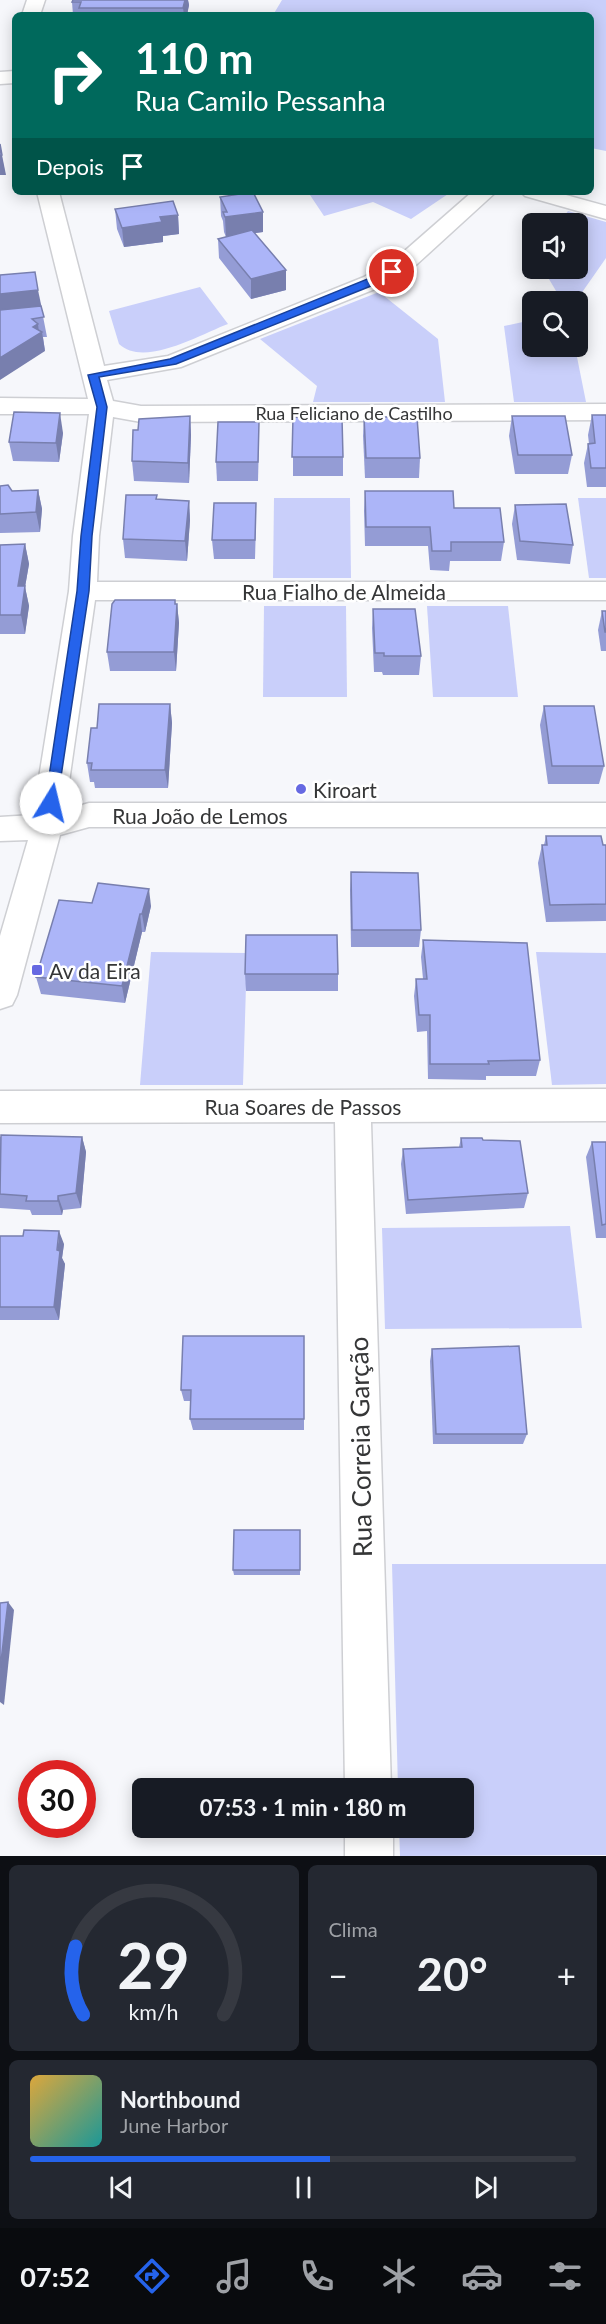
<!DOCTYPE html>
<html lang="pt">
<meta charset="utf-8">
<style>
:root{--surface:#171b24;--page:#242831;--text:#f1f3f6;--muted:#9ea1a6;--line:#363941;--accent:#2563eb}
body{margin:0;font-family:Lato,sans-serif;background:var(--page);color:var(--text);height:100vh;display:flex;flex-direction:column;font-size:22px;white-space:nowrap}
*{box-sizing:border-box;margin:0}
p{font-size:20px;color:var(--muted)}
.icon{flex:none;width:33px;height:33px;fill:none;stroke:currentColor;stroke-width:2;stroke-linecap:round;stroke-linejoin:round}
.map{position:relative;height:1856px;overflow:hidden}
.panel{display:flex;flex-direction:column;gap:9px;padding:9px;background:#0d0f14;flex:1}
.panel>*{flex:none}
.top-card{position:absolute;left:12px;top:12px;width:582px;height:183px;border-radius:9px;box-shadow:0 3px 15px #0003;background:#00695c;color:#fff;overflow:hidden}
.tools{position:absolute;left:522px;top:213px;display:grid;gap:12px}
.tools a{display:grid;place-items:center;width:66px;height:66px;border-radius:9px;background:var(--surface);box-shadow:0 3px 15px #0003;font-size:30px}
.speed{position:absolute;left:18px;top:1760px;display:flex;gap:12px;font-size:30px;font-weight:700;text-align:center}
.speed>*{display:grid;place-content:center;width:78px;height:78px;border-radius:50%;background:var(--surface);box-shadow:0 3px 15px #0003;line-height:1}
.speed .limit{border:9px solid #d22;background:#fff;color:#111}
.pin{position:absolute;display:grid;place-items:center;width:51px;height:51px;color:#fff;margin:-26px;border:3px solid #fff;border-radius:50%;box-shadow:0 2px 6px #0007}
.me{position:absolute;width:66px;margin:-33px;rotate:9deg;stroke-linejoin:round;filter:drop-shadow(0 0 4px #0008)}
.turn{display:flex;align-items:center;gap:21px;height:126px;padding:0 24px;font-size:27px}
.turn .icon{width:78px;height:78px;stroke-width:2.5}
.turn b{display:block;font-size:42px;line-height:51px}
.then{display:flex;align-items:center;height:57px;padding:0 24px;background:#0003;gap:12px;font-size:22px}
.big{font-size:45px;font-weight:700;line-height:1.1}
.panel .card{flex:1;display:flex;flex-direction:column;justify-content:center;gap:9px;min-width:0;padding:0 21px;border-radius:9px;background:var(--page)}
.panel .dial{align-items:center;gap:0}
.dial svg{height:156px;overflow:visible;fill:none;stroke:var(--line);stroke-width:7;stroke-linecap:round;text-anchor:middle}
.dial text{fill:var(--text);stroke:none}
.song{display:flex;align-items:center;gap:18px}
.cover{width:72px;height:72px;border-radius:9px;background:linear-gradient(135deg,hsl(40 70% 55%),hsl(180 70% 35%))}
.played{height:6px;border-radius:3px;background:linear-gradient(90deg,var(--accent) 55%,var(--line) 55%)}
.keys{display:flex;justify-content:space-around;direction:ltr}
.heat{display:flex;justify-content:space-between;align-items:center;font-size:33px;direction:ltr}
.panel .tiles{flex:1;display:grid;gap:9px;grid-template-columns:1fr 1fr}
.card:last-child{grid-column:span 2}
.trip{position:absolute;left:132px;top:1778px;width:342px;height:60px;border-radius:9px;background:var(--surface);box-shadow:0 3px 15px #0003;font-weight:700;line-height:60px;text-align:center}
.menu{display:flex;height:96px;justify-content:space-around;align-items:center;background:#090b0e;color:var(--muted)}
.menu .icon{width:42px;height:42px}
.menu .on{color:var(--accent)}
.menu b{font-size:27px;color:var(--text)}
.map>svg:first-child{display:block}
</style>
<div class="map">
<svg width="606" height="1856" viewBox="0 0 606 1856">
<rect width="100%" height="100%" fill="#f6f7fb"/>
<g fill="#c9cffa">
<path d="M282,0H606V151L591,148V15H273Z"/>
<path d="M308,192H451L411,219L373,202L324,216Z"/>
<path d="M568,211L606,222V258L576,301H562L543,269L578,268V224L559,223Z"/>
<path d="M200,287L228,324C201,334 144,368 119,344L109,311Z"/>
<path d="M379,292L438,339L445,402H313L317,386L260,339Z"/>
<path d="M532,320V346L575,347L586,402H514L504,326Z"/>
<path d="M274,498H350L351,578H273Z"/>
<path d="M578,498H606V578H589Z"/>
<path d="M264,606H346L347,697H263Z"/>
<path d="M427,606H508L518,697H433Z"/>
<path d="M151,952L247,953L243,1085H140Z"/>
<path d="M536,952L606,953V1084L552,1085Z"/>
<path d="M570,1226L582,1328L385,1329L382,1228Z"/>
<path d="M392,1564H606V1855L400,1856L399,1827H464V1788H398Z"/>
</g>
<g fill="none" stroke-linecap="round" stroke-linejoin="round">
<defs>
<g id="minor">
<path d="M27,0H45L40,15H22Z"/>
<path d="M15,71V83L0,84V72Z"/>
<path d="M37,192H59L104,366L168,356L364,277L400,255L472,192H496L416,265L380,287L181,367L107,380L113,401L141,406L606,404V420L141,422L113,417L99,536L97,582H606V600H95L65,810L89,803H606V827H89L60,835L17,995L12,1005L0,1009V936L28,840L0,841V817L33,815L69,591L73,536L89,414H0V398L88,399Z"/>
<path d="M521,192H555L606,206V219L525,196Z"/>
<path d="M606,1089V1121L371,1122L391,1788H345L335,1122L0,1123V1091Z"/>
<rect x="345" y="1827" width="48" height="29"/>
</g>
</defs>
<use href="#minor" stroke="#cecfd3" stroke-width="3"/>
<use href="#minor" fill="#fff" fill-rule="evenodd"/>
</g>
<g fill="#949cd5">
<path d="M73,0H188L189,5L187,15H73L72,2Z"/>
<path d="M152,192H180L152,195Z"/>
<path d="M220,197L263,232L254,233L286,270V290L251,299L219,258L218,239L226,237L224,232L223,221L221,216Z"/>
<path d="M115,209L178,215L179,234L163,236V242L124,247L117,229Z"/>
<path d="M0,275L41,306L47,337H43L45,351Z"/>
<path d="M592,415H606V487H587L584,463L588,444H589L588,435Z"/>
<path d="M190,416L191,435L189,483L134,481L132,461L138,430Z"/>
<path d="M512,416L572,455L568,474H515L509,436Z"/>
<path d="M293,417L343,457V476H293Z"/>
<path d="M364,417L420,458L419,478H365L363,436Z"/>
<path d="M63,433L59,462L13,461L9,442Z"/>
<path d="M259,441L258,481H217L216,462Z"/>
<path d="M0,486L12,491L38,490L42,509L40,532L0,533Z"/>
<path d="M365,491L454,508L504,542L501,561H450L449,571L430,570L428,546H365L364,511Z"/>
<path d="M189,501L190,520L187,561L125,558L123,539Z"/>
<path d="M515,505L573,545L570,564L517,560L512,524Z"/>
<path d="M256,523L255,559H214L212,540Z"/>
<path d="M25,544L29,564L25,587L29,606L25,634H0V545Z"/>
<path d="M175,600V604H177L179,623L176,671H110L107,652Z"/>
<path d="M373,609L421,656L419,675H383L382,672H374L372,628Z"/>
<path d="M602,611H606V651H601L598,630Z"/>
<path d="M170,704L172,723L168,788H95L94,782H90L87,763L97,728Z"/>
<path d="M544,706L604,766L599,784H548L540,725Z"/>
<path d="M546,836L606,845V921L546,922L538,863L542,845H544Z"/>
<path d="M351,872L421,930L419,947H351L350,890Z"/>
<path d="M92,903L151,906L145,932H142L125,1003L41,994L36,977Z"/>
<path d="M423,940L540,1060L536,1076H486V1080L428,1079L427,1031L417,1032L414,996L416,979H423L421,957Z"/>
<path d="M245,974H338V991H246Z"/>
<path d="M0,1137H82L86,1152L81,1208L63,1210L62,1215H32L30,1210L0,1208Z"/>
<path d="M461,1138L483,1140L528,1193L524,1208L406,1214L401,1164L403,1149L459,1147Z"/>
<path d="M592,1142H606V1238H596L586,1157Z"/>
<path d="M0,1236L64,1244L62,1258L65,1264L59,1320H0Z"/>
<path d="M304,1336V1430H193L190,1419L191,1401H184L181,1390Z"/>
<path d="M432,1349L527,1434L523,1444H433L430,1361Z"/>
<path d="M300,1530V1575H234L233,1570Z"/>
</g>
<g fill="#787fae">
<path d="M185,0H188L189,5L187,15H184L183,8Z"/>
<path d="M2,155L6,175H0V156Z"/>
<path d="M263,212V232L226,237L225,217Z"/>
<path d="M178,215L179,234L163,236V242L124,247L122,228L160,217Z"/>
<path d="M286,270V290L251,299V279Z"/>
<path d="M38,290L42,309L0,314V294Z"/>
<path d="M38,324L39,333L42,332L45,351L0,380V358L33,327Z"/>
<path d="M60,413L63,433L59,462L56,443Z"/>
<path d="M190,416L191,435L189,483L188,463Z"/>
<path d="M38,490L42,509L40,532L36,512Z"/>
<path d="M189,501L190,520L187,561L185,541Z"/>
<path d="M25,544L29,564L25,587L29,606L25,634L21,615L18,586Z"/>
<path d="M175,600L176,616L177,604L179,623L176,671L174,652Z"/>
<path d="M170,704L172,723L168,788L165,770Z"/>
<path d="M149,889L151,906L145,932L142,914Z"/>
<path d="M140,914L142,932L125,1003L122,986Z"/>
<path d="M82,1137L86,1152L81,1208L76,1193Z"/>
<path d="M58,1196L63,1210L62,1215L58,1201Z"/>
<path d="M59,1231L64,1244L62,1258L65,1264L59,1320L54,1307Z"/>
<path d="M8,1602L14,1610L4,1705L0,1702V1670Z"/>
</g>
<g fill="#acb5f8" stroke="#787fae" stroke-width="1.5">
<path d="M73,0H185L183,8H79L81,2H72Z"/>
<path d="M0,144L2,155L0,156Z"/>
<path d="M253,192L263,212L225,217L223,212H227L220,197Z"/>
<path d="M173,201L178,215L160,217L162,222L122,228L115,209Z"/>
<path d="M252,230L286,270L251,279L218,239Z"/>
<path d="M35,272L38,290L0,294V275Z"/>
<path d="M41,306L44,317L32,319L38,324L33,327L42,332L0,358V310Z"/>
<path d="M14,412L60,413L56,443L9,442Z"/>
<path d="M592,415H606V468H591L588,444L595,443Z"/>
<path d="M190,416L188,463L132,461L133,430H138L139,419Z"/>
<path d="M512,416H565L572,455H518Z"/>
<path d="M293,417L342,418L343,457H292Z"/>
<path d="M364,417H417L420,458H366Z"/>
<path d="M218,422H259L258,462H216Z"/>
<path d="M8,485L12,491L38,490L36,512L0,514V486Z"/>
<path d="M365,491H453L454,508H500L504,542H451V551H432L430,527H366Z"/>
<path d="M126,495H157L156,499L189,501L185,541L123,539Z"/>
<path d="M214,503H256L255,540H212Z"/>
<path d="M566,504L573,545L520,541L515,505Z"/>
<path d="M25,544L18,586H25L21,615H0V545Z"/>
<path d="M115,600H175V604H177L174,652H107L112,604Z"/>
<path d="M373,609H415L421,656H384V653H375Z"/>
<path d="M602,611H606V632H605Z"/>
<path d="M99,704H170L165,770H91L92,763H87L91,728H97Z"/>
<path d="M544,706H594L604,766H552Z"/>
<path d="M546,836H601L603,845H606V904L550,905L542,845H547Z"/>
<path d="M351,872L418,873L421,930H352Z"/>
<path d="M98,883L149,889L142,914H140L122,986L36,977L59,900L92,903Z"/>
<path d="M246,935H337L338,974H245Z"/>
<path d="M423,940L527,943L540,1060L488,1061L489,1064H430V1015H419L416,979H427Z"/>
<path d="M1,1135L82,1137L76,1193L58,1196V1201H26L27,1196L0,1194Z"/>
<path d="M461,1138H482L483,1140L520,1141L528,1193L408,1200L403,1149L462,1147Z"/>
<path d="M592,1142H606V1224L602,1225Z"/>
<path d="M24,1230L59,1231L57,1250L60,1251L54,1307H0V1236H23Z"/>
<path d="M183,1336H304V1419H190L191,1390H181Z"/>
<path d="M519,1346L527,1434H436L432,1349Z"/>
<path d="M234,1530H300V1570H233Z"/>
<path d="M8,1602L0,1670V1603Z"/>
</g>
<path fill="#2563eb" stroke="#184099" stroke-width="1.5" d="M392,269L396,272L395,274L376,284L176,364L99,377L107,407L92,536L89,591L57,803L56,807H46L45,803L77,591L81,536L97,407L88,375L170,359Z"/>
<g fill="#6669e2" stroke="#fff" stroke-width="2">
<circle cx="301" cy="789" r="6"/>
<rect x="31" y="964" width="12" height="12" rx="3"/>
</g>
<g text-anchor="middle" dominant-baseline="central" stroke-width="5" stroke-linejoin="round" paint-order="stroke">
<g font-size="18" fill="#353637" stroke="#fff">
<text x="354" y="413">Rua Feliciano de Castilho</text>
</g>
<g font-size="21" fill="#353637" stroke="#fff">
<text x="344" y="591">Rua Fialho de Almeida</text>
<text x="200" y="815">Rua João de Lemos</text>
<text x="303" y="1106">Rua Soares de Passos</text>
</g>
<g font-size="21" fill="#353637" stroke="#fff" text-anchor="start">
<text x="313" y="789">Kiroart</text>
<text x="49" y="970">Av da Eira</text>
</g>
<g font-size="26" fill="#353637" stroke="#fff">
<text transform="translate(360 1447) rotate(-91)">Rua Correia Garção</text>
</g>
</g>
</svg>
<div class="tools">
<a><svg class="icon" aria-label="sound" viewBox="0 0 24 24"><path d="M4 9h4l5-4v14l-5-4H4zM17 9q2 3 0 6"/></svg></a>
<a><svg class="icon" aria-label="search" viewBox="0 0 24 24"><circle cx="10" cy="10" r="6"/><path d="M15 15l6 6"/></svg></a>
</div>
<div class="speed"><div class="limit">30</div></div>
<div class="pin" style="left:392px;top:272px;background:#d93025"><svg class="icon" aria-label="arrive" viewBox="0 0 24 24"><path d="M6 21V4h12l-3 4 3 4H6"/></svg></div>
<svg class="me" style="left:51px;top:803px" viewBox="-20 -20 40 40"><circle r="19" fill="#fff"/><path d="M0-13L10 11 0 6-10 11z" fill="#2563eb"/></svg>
<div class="trip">07:53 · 1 min · 180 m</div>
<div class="top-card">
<div class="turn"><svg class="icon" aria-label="right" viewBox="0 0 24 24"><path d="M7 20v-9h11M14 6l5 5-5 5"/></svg><div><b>110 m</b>Rua Camilo Pessanha</div></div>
<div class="then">Depois<svg class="icon" aria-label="arrive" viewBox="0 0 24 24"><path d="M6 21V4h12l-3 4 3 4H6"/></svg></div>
</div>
</div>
<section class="panel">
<div class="tiles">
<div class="card dial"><svg viewBox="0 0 100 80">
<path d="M14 69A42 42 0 1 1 86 69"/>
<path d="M14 69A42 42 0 0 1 10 34" stroke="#2563eb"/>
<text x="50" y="56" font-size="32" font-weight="700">29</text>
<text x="50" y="72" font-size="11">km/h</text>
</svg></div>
<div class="card"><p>Clima</p>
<div class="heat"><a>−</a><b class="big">20°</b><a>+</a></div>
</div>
<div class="card">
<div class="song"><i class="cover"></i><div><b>Northbound</b><p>June Harbor</p></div></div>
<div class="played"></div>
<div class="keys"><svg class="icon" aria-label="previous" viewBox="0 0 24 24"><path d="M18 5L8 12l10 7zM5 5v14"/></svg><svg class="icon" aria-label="pause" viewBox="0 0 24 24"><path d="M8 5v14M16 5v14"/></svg><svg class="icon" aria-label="next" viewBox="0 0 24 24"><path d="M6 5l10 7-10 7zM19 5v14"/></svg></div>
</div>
</div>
</section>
<nav class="menu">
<b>07:52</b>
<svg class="icon on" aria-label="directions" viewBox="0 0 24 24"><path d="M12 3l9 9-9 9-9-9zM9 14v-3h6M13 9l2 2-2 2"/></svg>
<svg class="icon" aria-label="music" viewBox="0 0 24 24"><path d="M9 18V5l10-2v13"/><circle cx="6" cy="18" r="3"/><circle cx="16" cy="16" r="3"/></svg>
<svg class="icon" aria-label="phone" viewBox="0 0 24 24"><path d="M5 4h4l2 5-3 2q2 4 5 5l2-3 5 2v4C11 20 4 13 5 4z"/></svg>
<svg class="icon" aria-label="climate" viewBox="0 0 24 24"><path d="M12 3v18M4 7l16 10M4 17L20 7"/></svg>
<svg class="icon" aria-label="car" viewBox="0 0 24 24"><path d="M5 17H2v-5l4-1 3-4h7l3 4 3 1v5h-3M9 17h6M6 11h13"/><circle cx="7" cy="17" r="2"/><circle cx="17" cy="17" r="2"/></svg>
<svg class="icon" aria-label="filters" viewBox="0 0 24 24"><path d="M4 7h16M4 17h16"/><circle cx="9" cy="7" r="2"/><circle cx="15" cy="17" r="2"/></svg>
</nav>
